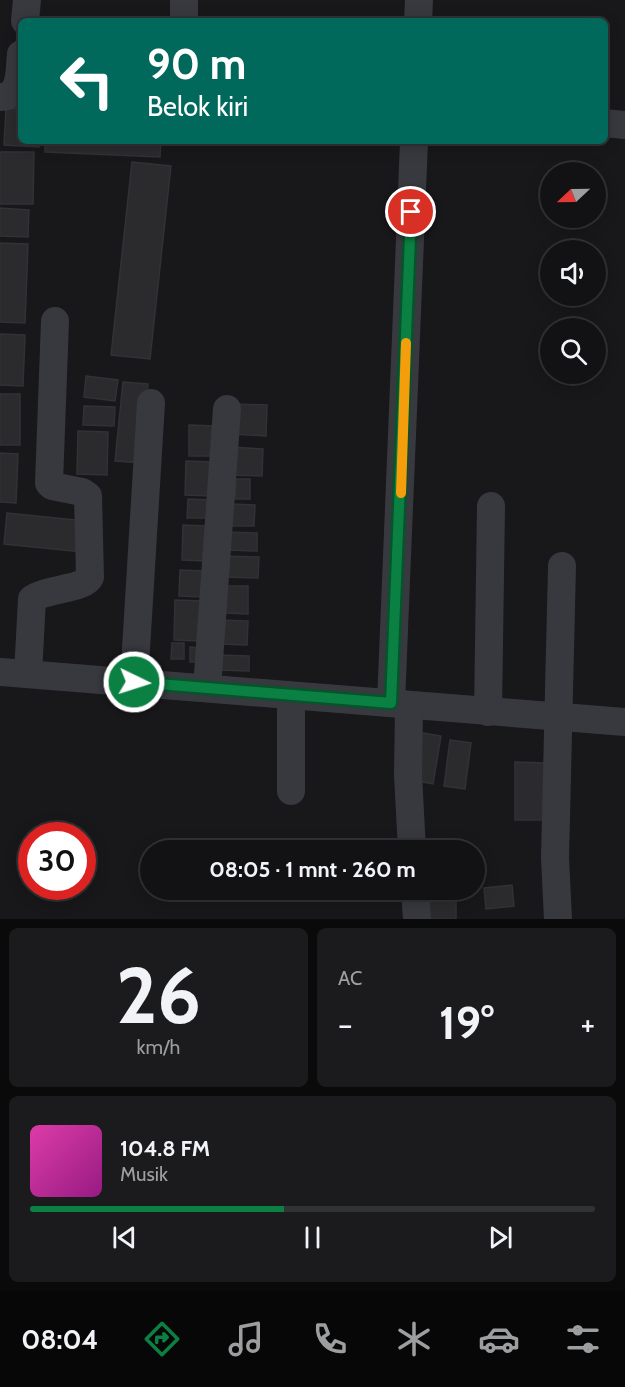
<!DOCTYPE html>
<html lang="id">
<meta charset="utf-8">
<style>
:root{--surface:#121214;--page:#1b1b1d;--text:#f1f3f6;--muted:#9c9ea0;--line:#313234;--accent:#0b8043}
body{margin:0;font-family:Cabin,sans-serif;background:var(--page);color:var(--text);height:100vh;display:flex;flex-direction:column;font-size:22px;white-space:nowrap}
*{box-sizing:border-box;margin:0}
p{font-size:20px;color:var(--muted)}
.icon{flex:none;width:33px;height:33px;fill:none;stroke:currentColor;stroke-width:2;stroke-linecap:round;stroke-linejoin:round}
.map{position:relative;height:919px;overflow:hidden}
.details{display:flex;flex-direction:column;gap:9px;padding:9px;background:#0a0a0b;flex:1}
.details>*{flex:none}
.banner{position:absolute;left:18px;top:18px;width:590px;height:126px;border-radius:9px;box-shadow:0 3px 15px #0003,0 0 0 2px var(--line);background:#00695c;color:#fff;overflow:hidden}
.needle{width:39px;rotate:248deg}
.fabs{position:absolute;left:540px;top:162px;display:grid;gap:12px}
.fabs a{display:grid;place-items:center;width:66px;height:66px;border-radius:50%;background:var(--surface);box-shadow:0 3px 15px #0003,0 0 0 2px var(--line);font-size:30px}
.speed{position:absolute;left:18px;top:822px;display:flex;gap:12px;font-size:30px;font-weight:700;text-align:center}
.speed>*{display:grid;place-content:center;width:78px;height:78px;border-radius:50%;background:var(--surface);box-shadow:0 3px 15px #0003,0 0 0 2px var(--line);line-height:1}
.speed .limit{border:9px solid #d22;background:#fff;color:#111}
.pin{position:absolute;display:grid;place-items:center;width:51px;height:51px;color:#fff;margin:-26px;border:3px solid #fff;border-radius:50%;box-shadow:0 2px 6px #0007}
.me{position:absolute;width:66px;margin:-33px;rotate:94deg;stroke-linejoin:round;filter:drop-shadow(0 0 4px #0008)}
.turn{display:flex;align-items:center;gap:21px;height:126px;padding:0 30px;font-size:27px}
.turn .icon{width:78px;height:78px;stroke-width:2.5}
.turn b{display:block;font-size:42px;line-height:51px}
.big{font-size:45px;font-weight:700;line-height:1.1}
.details .card{flex:1;display:flex;flex-direction:column;justify-content:center;gap:9px;min-width:0;padding:0 21px;border-radius:9px;background:var(--page)}
.details .dial{align-items:center;gap:0}
.dial b{font-size:78px;line-height:1}
.song{display:flex;align-items:center;gap:18px}
.cover{width:72px;height:72px;border-radius:9px;background:linear-gradient(135deg,hsl(320 70% 55%),hsl(310 70% 35%))}
.played{height:6px;border-radius:3px;background:linear-gradient(90deg,var(--accent) 45%,var(--line) 45%)}
.keys{display:flex;justify-content:space-around;direction:ltr}
.heat{display:flex;justify-content:space-between;align-items:center;font-size:33px;direction:ltr}
.details .tiles{flex:1;display:grid;gap:9px;grid-template-columns:1fr 1fr}
.card:last-child{grid-column:span 2}
.trip{position:absolute;left:140px;top:840px;width:345px;height:60px;border-radius:30px;background:var(--surface);box-shadow:0 3px 15px #0003,0 0 0 2px var(--line);font-weight:700;line-height:60px;text-align:center}
.tabs{display:flex;height:96px;justify-content:space-around;align-items:center;background:#070708;color:var(--muted)}
.tabs .icon{width:42px;height:42px}
.tabs .current{color:var(--accent)}
.tabs b{font-size:27px;color:var(--text)}
.map>svg:first-child{display:block}
</style>
<div class="map">
<svg width="625" height="919" viewBox="0 0 625 919">
<rect width="100%" height="100%" fill="#18181a"/>
<g fill="#2b2b2e" stroke="#323136" stroke-width="1.5">
<path d="M6,108L21,109V141H39V147L4,145Z"/>
<path d="M45,141H161L160,157L45,152Z"/>
<path d="M0,152H34L33,204H0Z"/>
<path d="M132,162L171,166L150,359L111,355Z"/>
<path d="M0,208L29,210L28,237L0,236Z"/>
<path d="M0,243L28,244L25,323L0,322Z"/>
<path d="M0,334L25,335L23,386L0,385Z"/>
<path d="M86,376L118,380L115,401L84,397Z"/>
<path d="M123,382L148,384L141,463L115,461Z"/>
<rect x="0" y="394" width="20" height="51"/>
<path d="M234,404L267,405L266,436L233,434Z"/>
<path d="M84,406L115,407L114,426L83,425Z"/>
<path d="M189,425L214,426L213,456H189Z"/>
<path d="M78,431L108,432L107,475L77,474Z"/>
<path d="M231,447L263,449L262,476L230,475Z"/>
<path d="M0,453L18,454L16,503L0,502Z"/>
<path d="M186,461L212,462L211,496L185,495Z"/>
<path d="M236,479H250V499H235Z"/>
<path d="M188,499L212,500L211,518H187Z"/>
<path d="M232,504L255,505L254,526H231Z"/>
<path d="M7,513L85,521L82,552L4,544Z"/>
<path d="M183,525L208,526L207,561L182,560Z"/>
<path d="M227,532L257,533V551L226,550Z"/>
<path d="M224,556L259,557L258,578L223,577Z"/>
<path d="M180,570L206,571V597L179,596Z"/>
<path d="M226,586H248V614L226,613Z"/>
<path d="M175,600L202,601L201,641L174,640Z"/>
<path d="M220,620L248,621L247,645L219,644Z"/>
<path d="M172,643H184V659H171Z"/>
<path d="M190,647L199,648L198,662H190Z"/>
<path d="M219,655L249,656V671L218,670Z"/>
<path d="M418,732L441,736L433,784L410,780Z"/>
<path d="M450,740L471,743L465,789L444,786Z"/>
<path d="M515,762L547,763V820H515Z"/>
<path d="M512,885L514,906L486,909L484,888Z"/>
<path d="M428,895L456,896V919H428Z"/>
</g>
<g fill="none" stroke-linecap="round" stroke-linejoin="round">
<g stroke="#38393f" stroke-width="28">
<path d="M25,21L27,0"/>
<path d="M184,21V0"/>
<path d="M418,21L419,0"/>
<path d="M0,97C22,97 19,70 21,54"/>
<path d="M604,123L625,125"/>
<path d="M0,672L625,722"/>
<path d="M28,674L32,599C45,589 85,589 90,577L88,496L82,492L52,486L49,483L55,321"/>
<path d="M134,682L151,403"/>
<path d="M207,688L227,409"/>
<path d="M391,703L414,141"/>
<path d="M409,706L408,775L412,850"/>
<path d="M488,712L491,506"/>
<path d="M291,791V696"/>
<path d="M415,890L417,919"/>
<path d="M558,919L555,858L562,566"/>
</g>
</g>
<g fill="none" stroke-linecap="round" stroke-linejoin="round">
<defs>
<path id="route" d="M134,682L391,703L411,212"/>
</defs>
<use href="#route" stroke="#07532c" stroke-width="15"/>
<use href="#route" stroke="#0b8043" stroke-width="10"/>
<path stroke="#f59e0b" stroke-width="10" d="M401,493L406,343"/>
</g>
</svg>
<div class="fabs">
<a><svg class="needle" viewBox="-14 -14 28 28"><path d="M0-13l5 13h-10z" fill="#e53935"/><path d="M0 13l5-13h-10z" fill="#9c9ea0"/></svg></a>
<a><svg class="icon" aria-label="sound" viewBox="0 0 24 24"><path d="M4 9h4l5-4v14l-5-4H4zM17 9q2 3 0 6"/></svg></a>
<a><svg class="icon" aria-label="search" viewBox="0 0 24 24"><circle cx="10" cy="10" r="6"/><path d="M15 15l6 6"/></svg></a>
</div>
<div class="speed"><div class="limit">30</div></div>
<div class="pin" style="left:411px;top:212px;background:#d93025"><svg class="icon" aria-label="arrive" viewBox="0 0 24 24"><path d="M6 21V4h12l-3 4 3 4H6"/></svg></div>
<svg class="me" style="left:134px;top:682px" viewBox="-20 -20 40 40"><circle r="17" fill="#0b8043" stroke="#fff" stroke-width="3"/><path d="M0-11L8 9 0 5-8 9z" fill="#fff"/></svg>
<div class="trip">08:05 · 1 mnt · 260 m</div>
<div class="banner">
<div class="turn"><svg class="icon" aria-label="left" viewBox="0 0 24 24"><path d="M17 20v-9H6M10 6l-5 5 5 5"/></svg><div><b>90 m</b>Belok kiri</div></div>
</div>
</div>
<section class="details">
<div class="tiles">
<div class="card dial"><b>26</b><p>km/h</p></div>
<div class="card"><p>AC</p>
<div class="heat"><a>−</a><b class="big">19°</b><a>+</a></div>
</div>
<div class="card">
<div class="song"><i class="cover"></i><div><b>104.8 FM</b><p>Musik</p></div></div>
<div class="played"></div>
<div class="keys"><svg class="icon" aria-label="previous" viewBox="0 0 24 24"><path d="M18 5L8 12l10 7zM5 5v14"/></svg><svg class="icon" aria-label="pause" viewBox="0 0 24 24"><path d="M8 5v14M16 5v14"/></svg><svg class="icon" aria-label="next" viewBox="0 0 24 24"><path d="M6 5l10 7-10 7zM19 5v14"/></svg></div>
</div>
</div>
</section>
<nav class="tabs">
<b>08:04</b>
<svg class="icon current" aria-label="directions" viewBox="0 0 24 24"><path d="M12 3l9 9-9 9-9-9zM9 14v-3h6M13 9l2 2-2 2"/></svg>
<svg class="icon" aria-label="music" viewBox="0 0 24 24"><path d="M9 18V5l10-2v13"/><circle cx="6" cy="18" r="3"/><circle cx="16" cy="16" r="3"/></svg>
<svg class="icon" aria-label="phone" viewBox="0 0 24 24"><path d="M5 4h4l2 5-3 2q2 4 5 5l2-3 5 2v4C11 20 4 13 5 4z"/></svg>
<svg class="icon" aria-label="climate" viewBox="0 0 24 24"><path d="M12 3v18M4 7l16 10M4 17L20 7"/></svg>
<svg class="icon" aria-label="car" viewBox="0 0 24 24"><path d="M5 17H2v-5l4-1 3-4h7l3 4 3 1v5h-3M9 17h6M6 11h13"/><circle cx="7" cy="17" r="2"/><circle cx="17" cy="17" r="2"/></svg>
<svg class="icon" aria-label="filters" viewBox="0 0 24 24"><path d="M4 7h16M4 17h16"/><circle cx="9" cy="7" r="2"/><circle cx="15" cy="17" r="2"/></svg>
</nav>
